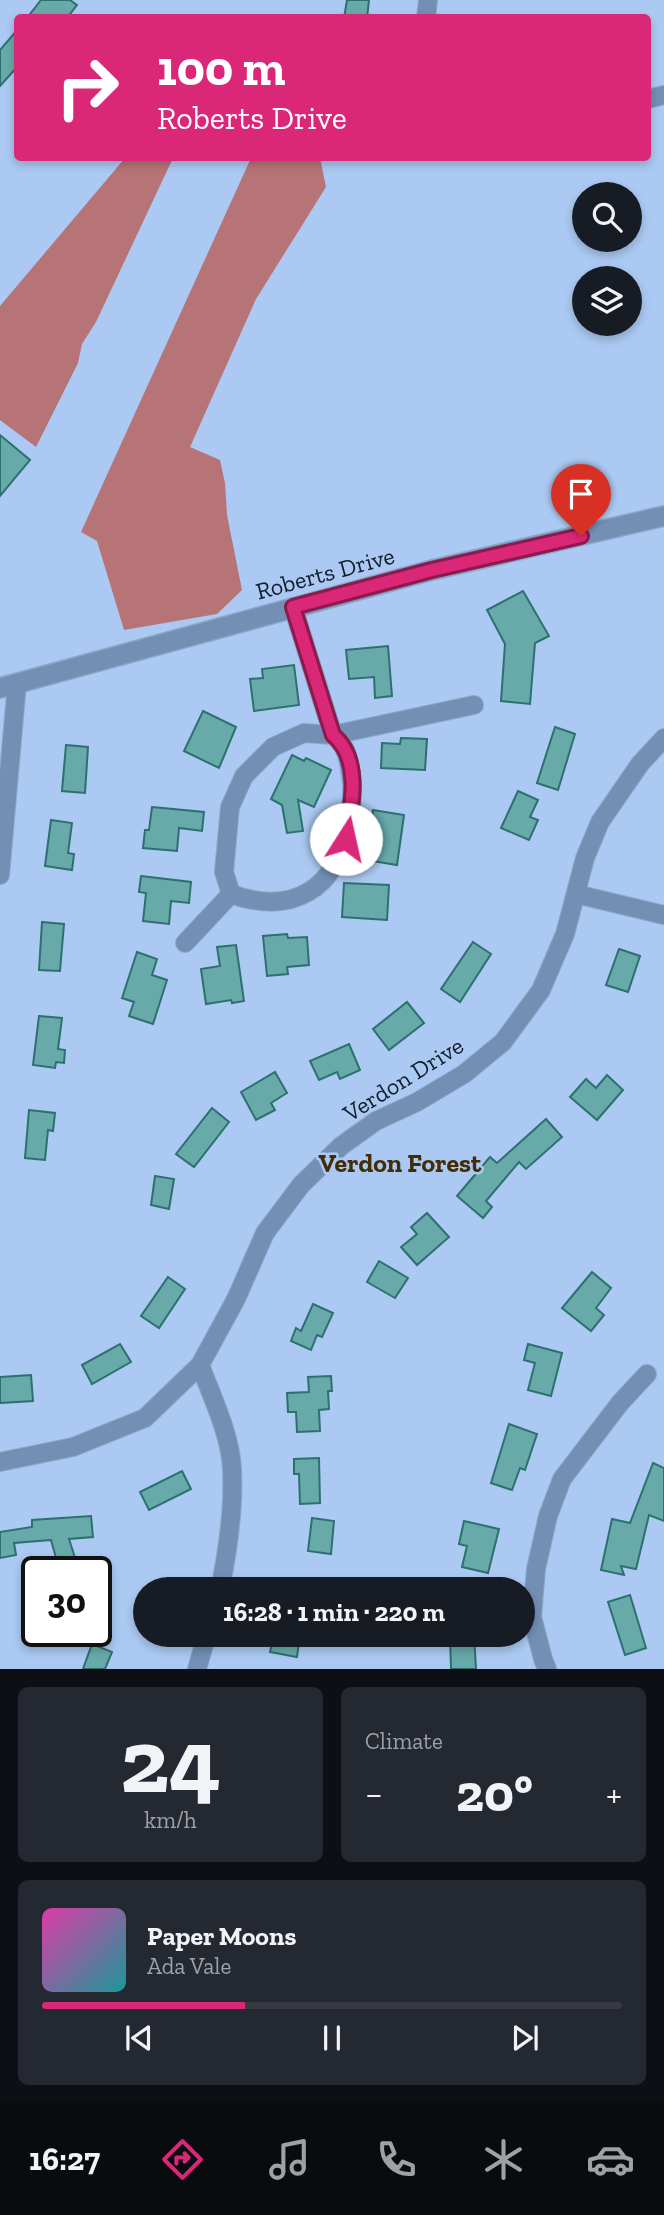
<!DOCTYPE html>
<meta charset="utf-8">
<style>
:root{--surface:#171b24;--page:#242831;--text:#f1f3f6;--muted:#9ea1a6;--line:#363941;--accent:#db2777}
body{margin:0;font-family:"Zilla Slab",serif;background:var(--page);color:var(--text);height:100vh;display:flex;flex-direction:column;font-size:26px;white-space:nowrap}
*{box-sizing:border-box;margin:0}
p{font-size:23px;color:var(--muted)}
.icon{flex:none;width:38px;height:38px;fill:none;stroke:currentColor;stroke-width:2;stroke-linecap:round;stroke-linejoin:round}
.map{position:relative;height:1669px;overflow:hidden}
.panel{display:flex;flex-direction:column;gap:18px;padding:18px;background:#0d0f14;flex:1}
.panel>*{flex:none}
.hud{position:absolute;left:14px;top:14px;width:637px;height:147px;border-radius:7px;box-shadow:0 4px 10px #0003;background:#db2777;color:#fff;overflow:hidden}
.controls{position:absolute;left:572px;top:182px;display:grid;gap:14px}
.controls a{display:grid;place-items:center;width:70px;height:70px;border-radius:50%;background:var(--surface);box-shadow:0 4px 10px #0003;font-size:35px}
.speed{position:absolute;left:21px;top:1556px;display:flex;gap:14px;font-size:35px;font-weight:700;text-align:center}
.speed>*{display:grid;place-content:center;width:91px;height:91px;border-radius:50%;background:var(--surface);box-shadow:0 4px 10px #0003;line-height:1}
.speed .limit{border:4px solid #111;border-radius:10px;background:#fff;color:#111}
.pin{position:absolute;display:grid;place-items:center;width:60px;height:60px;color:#fff;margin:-72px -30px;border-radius:50% 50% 50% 0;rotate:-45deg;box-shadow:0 0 7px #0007}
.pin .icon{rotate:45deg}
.me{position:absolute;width:77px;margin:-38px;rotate:10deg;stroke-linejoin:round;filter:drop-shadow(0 0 5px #0008)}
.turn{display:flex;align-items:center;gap:24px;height:147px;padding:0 28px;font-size:32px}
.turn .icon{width:91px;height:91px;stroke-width:2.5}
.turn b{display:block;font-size:49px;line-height:60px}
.big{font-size:52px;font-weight:800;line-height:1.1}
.panel .widget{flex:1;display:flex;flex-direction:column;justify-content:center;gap:10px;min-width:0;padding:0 24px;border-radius:10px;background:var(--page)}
.panel .dial{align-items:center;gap:0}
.dial b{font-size:91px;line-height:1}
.song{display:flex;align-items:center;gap:21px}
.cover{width:84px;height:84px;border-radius:10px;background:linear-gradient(135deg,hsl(320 70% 55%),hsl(180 70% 35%))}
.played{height:7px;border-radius:4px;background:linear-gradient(90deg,var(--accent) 35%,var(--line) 35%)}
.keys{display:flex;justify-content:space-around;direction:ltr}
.heat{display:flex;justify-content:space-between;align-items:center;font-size:38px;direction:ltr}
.panel .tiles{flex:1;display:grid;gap:18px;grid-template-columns:1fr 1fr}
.widget:last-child{grid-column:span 2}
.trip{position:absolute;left:133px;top:1577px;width:402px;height:70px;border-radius:35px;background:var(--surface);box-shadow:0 4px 10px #0003;font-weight:800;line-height:70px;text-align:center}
.dock{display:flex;height:112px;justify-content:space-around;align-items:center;background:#090b0e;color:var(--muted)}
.dock .icon{width:49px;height:49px}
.dock .on{color:var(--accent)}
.dock b{font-size:32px;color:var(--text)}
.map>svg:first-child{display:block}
</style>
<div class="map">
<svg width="664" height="1669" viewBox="0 0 664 1669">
<rect width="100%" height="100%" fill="#abc9f2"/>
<g fill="#b77477">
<path d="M125,158H173L96,322L82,344L78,363L36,447L0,420V306Z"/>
<path d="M251,158H320L326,187L256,299L190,447L220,460L225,483L227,515L242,590L217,614L124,630L97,541L81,532Z"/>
</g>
<g fill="#68aaaa" stroke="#2d7070" stroke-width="2">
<path d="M41,0H70L77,5L67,18H27Z"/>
<path d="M347,0H369L367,18H344Z"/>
<path d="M18,29V66L0,86V50Z"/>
<path d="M0,435L30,460L0,496Z"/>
<path d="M523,591L549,636L535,643L530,704L501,701L505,644L487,610Z"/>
<path d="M388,646L392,696L375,698L374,677L349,679L346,650Z"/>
<path d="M294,665L299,705L254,711L250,679L263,678L262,669Z"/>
<path d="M203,711L236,727L219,768L184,751Z"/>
<path d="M555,727L575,734L558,790L537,783Z"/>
<path d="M401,738L427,739L425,770L381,768L382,743L400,744Z"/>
<path d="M66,745L88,747L85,793L62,791Z"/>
<path d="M292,755L304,761L306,758L331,770L314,807L298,800L303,831L287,833L282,805L271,799Z"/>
<path d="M518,791L538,800L530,817L538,820L529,840L501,828Z"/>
<path d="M152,807L204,812L202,831L179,828L177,851L143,848L145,830H149Z"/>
<path d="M373,810L404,815L397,865L366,860Z"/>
<path d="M51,820L72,823L68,853L74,854L72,870L45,866Z"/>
<path d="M141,876L191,882L189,903L171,901L169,924L143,921L146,893L139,892Z"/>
<path d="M344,883L389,885L387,920L342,917Z"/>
<path d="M42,922L64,924L60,971L39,970Z"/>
<path d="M287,934L288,938L307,937L309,965L287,967L288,974L267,976L263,936Z"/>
<path d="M473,942L491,954L460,1002L441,989Z"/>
<path d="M236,945L244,1001L232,1003L231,1000L206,1004L201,969L220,966L217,947Z"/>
<path d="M619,949L640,956L628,992L606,985Z"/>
<path d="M137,952L157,959L152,975L167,980L153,1024L129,1016L134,1002L122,998Z"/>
<path d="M407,1002L424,1023L389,1050L373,1029Z"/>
<path d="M39,1016L62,1018L58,1049L65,1050L64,1063L56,1062L55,1068L33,1065Z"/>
<path d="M349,1044L360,1070L340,1079L337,1072L319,1080L310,1061Z"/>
<path d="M275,1072L287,1093L271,1103L275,1110L256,1120L241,1092Z"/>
<path d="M607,1075L623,1090L597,1120L570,1097L586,1079L596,1088Z"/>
<path d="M212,1108L229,1122L194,1167L176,1154Z"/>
<path d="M29,1110L55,1113L53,1131L48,1130L45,1160L25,1158Z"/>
<path d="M546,1119L562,1137L526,1169L519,1162L486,1201L492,1207L483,1218L457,1196L490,1157L497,1163Z"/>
<path d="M155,1176L174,1179L169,1209L151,1205Z"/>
<path d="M427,1213L449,1237L417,1265L401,1247L417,1234L411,1227Z"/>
<path d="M379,1261L408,1278L395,1298L367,1282Z"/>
<path d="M592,1272L611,1288L596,1308L604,1315L591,1331L562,1308Z"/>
<path d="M168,1277L185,1289L159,1328L141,1316Z"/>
<path d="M313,1304L333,1313L322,1337L317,1335L311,1350L291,1341L296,1328L301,1331Z"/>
<path d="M120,1344L131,1362L92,1384L82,1365Z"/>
<path d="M528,1344L562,1353L551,1396L528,1390L535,1363L524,1360Z"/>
<path d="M31,1375L33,1401L0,1403V1377Z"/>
<path d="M331,1376L332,1391H328L329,1409L319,1410L320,1431L297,1432L296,1412H288L287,1393L309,1392L308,1377Z"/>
<path d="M509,1424L537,1434L525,1470L520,1468L512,1490L491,1483Z"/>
<path d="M319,1458L320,1503L300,1504L299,1474H294V1459Z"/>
<path d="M653,1463L664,1468V1521L649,1515L636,1569L621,1566L624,1575L601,1570L612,1519L630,1523Z"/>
<path d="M182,1471L191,1489L149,1510L140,1492Z"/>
<path d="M91,1516L93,1537L69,1539L78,1567L60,1572L51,1540L14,1543L16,1555L0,1558V1532L32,1527V1520Z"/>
<path d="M312,1518L334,1521L331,1554L308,1551Z"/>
<path d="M464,1521L499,1529L488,1573L462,1567L467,1546L459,1544Z"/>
<path d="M630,1595L646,1648L625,1655L608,1602Z"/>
<path d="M274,1634H300L297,1657L270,1652Z"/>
<path d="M450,1634H474L476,1669H451Z"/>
<path d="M92,1644L112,1652L105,1669H83Z"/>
</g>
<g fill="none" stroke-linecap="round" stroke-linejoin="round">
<defs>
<g id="minor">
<path d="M426,18L428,0"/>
<path d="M648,99L664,95"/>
<path d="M293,607L333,735C349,748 349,763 352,783C353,798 351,810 348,825C337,889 293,916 231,894L224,872L230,807L244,776L273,747L304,733L333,735L474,705"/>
<path d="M0,875L17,683"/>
<path d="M576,894L664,915"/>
<path d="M185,943L231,894"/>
<path d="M200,1365C212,1397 231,1436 232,1470C234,1510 228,1550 220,1589"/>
<path d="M0,1462L73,1447L145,1418L200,1365L236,1299L265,1233L301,1185L341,1146L376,1121L417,1102L464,1074L503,1042L541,990L565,934L585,858L600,822L640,764L664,738"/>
<path d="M197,1669L207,1634"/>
<path d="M547,1669L543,1659L532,1617L536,1569L548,1516L562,1479L620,1403L647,1374"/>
</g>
<path id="tertiary" d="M0,688L432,570L664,516"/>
</defs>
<use href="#minor" stroke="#8ca7ca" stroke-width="20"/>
<use href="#tertiary" stroke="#8ca7ca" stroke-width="22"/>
<use href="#minor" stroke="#738fb4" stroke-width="18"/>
<use href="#tertiary" stroke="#738fb4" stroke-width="19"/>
</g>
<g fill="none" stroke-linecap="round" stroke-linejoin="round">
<defs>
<path id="route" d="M346,839C352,806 362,759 333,735L293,607L432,570L581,536"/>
</defs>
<use href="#route" stroke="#8e194d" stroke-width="18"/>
<use href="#route" stroke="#db2777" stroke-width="12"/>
</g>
<g text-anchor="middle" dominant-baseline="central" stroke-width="5" stroke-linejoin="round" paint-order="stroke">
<g font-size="24" fill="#121d2c" stroke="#abc9f2">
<text transform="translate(325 573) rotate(-15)">Roberts Drive</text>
<text transform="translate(403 1079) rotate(-32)">Verdon Drive</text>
</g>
<g font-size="26" font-weight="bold" fill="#422d07" stroke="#abc9f2">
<text x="400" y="1163">Verdon Forest</text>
</g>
</g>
</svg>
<div class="controls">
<a><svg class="icon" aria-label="search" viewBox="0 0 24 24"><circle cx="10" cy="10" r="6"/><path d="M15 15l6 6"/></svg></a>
<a><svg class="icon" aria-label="layers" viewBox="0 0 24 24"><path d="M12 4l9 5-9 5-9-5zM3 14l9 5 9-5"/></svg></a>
</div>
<div class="speed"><div class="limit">30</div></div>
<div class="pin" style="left:581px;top:536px;background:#d93025"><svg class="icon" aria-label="arrive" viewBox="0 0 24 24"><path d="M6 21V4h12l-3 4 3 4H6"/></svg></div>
<svg class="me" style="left:346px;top:839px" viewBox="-20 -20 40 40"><circle r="19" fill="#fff"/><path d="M0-13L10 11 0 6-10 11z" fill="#db2777"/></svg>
<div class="trip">16:28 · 1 min · 220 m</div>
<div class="hud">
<div class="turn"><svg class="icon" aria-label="right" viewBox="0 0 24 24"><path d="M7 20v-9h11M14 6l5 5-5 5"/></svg><div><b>100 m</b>Roberts Drive</div></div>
</div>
</div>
<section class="panel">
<div class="tiles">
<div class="widget dial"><b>24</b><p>km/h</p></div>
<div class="widget"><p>Climate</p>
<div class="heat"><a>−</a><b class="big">20°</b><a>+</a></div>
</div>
<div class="widget">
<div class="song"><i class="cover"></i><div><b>Paper Moons</b><p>Ada Vale</p></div></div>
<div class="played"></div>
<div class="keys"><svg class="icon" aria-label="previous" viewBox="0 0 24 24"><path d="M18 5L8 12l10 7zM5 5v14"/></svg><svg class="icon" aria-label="pause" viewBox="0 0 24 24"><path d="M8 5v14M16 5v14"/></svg><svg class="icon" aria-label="next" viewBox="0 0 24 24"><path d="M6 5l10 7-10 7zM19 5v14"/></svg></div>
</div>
</div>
</section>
<nav class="dock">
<b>16:27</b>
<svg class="icon on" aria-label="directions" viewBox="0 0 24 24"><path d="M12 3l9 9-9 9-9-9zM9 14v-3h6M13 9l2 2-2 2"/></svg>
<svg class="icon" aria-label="music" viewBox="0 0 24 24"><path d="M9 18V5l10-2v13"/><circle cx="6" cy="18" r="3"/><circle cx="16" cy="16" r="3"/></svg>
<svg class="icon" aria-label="phone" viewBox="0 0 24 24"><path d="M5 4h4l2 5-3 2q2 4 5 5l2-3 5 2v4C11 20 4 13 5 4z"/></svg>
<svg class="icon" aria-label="climate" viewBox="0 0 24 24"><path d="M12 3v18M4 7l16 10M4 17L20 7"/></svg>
<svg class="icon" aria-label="car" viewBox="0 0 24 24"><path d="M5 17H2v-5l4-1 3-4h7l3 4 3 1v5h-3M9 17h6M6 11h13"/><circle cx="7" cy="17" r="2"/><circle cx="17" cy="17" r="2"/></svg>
</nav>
